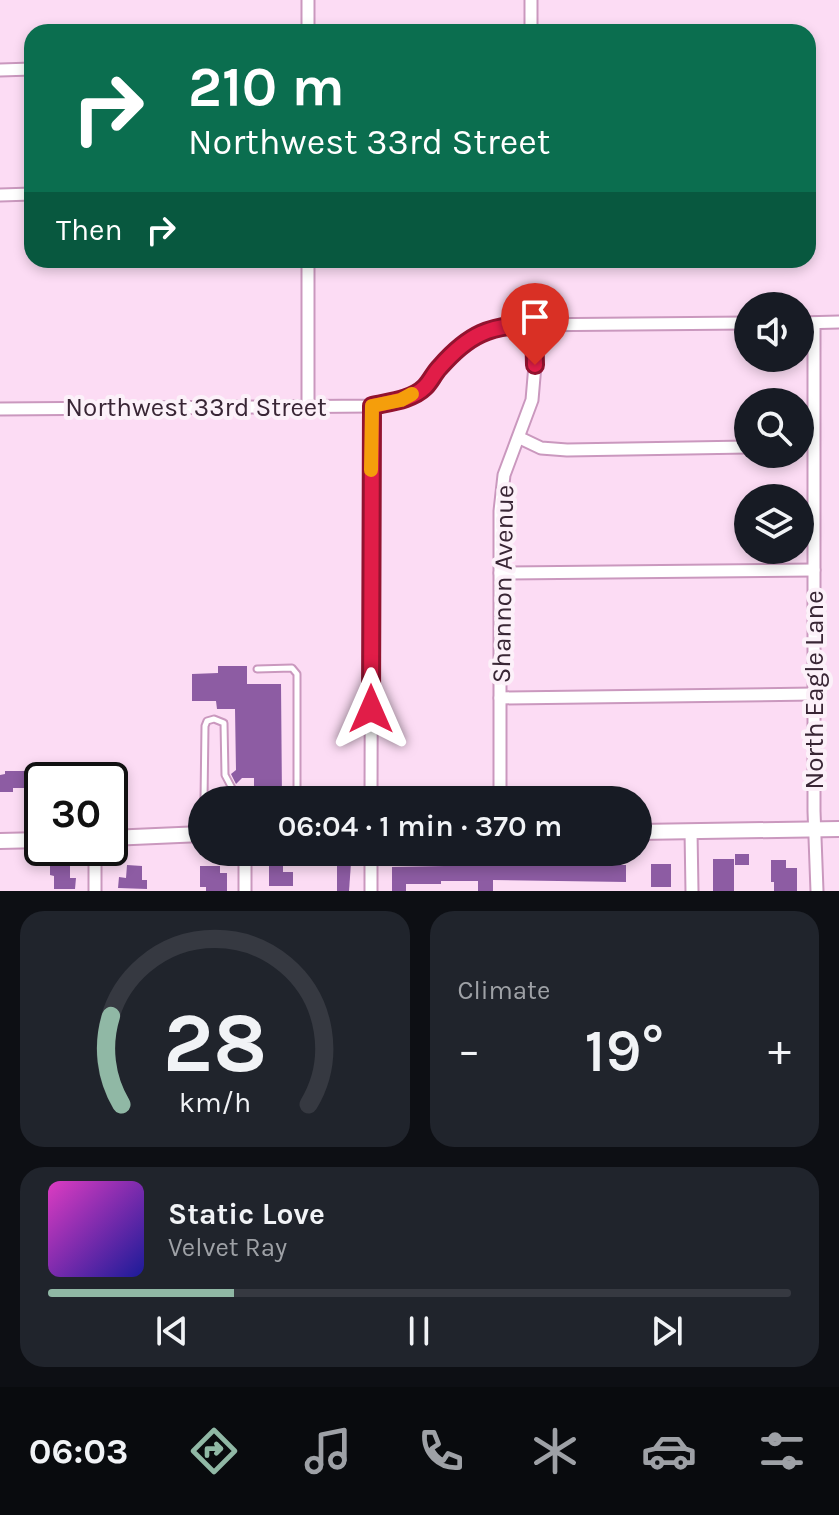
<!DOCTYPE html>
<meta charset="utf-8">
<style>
:root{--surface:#171b24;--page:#20242c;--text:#f1f3f6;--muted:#9ea1a6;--line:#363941;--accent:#90b8a5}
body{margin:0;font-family:Karla,sans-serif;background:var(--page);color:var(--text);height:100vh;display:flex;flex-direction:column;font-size:30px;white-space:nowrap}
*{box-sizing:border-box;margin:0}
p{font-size:26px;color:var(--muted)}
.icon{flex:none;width:44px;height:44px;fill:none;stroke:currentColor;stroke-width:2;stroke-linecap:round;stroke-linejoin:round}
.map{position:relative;height:891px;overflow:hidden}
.details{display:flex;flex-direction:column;gap:20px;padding:20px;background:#0d0f14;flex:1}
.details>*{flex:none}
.top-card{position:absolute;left:24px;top:24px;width:792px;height:244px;border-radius:24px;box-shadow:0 4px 12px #0003;background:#0b6e4f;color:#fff;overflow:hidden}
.tools{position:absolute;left:734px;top:292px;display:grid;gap:16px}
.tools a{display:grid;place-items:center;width:80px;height:80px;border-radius:50%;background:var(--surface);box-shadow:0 4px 12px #0003;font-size:40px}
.speed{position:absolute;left:24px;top:762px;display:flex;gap:16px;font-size:40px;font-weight:700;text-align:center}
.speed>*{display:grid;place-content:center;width:104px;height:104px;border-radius:50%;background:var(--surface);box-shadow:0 4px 12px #0003;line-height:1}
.speed .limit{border:4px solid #111;border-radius:12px;background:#fff;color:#111}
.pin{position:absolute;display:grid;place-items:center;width:68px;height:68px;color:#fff;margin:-82px -34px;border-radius:50% 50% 50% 0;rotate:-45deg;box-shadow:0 0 8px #0007}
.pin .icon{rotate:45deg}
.me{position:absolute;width:88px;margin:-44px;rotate:0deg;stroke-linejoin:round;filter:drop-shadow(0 0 6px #0008)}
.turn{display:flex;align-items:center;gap:28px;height:168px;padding:0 32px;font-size:36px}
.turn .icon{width:104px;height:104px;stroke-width:2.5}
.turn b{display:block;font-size:56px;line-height:68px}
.then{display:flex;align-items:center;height:76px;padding:0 32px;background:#0003;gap:16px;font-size:30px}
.big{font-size:60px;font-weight:600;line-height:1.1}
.details .widget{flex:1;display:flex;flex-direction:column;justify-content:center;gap:12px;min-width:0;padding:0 28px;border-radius:24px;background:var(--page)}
.details .dial{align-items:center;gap:0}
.dial svg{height:208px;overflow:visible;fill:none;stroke:var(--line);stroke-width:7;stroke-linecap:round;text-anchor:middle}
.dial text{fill:var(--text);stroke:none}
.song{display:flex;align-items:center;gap:24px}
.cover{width:96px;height:96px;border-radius:12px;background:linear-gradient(135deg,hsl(310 70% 55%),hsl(240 70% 35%))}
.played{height:8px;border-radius:4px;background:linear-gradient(90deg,var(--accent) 25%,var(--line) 25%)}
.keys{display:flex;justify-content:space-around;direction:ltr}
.heat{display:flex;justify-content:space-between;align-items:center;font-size:44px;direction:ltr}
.details .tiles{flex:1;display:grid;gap:20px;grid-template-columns:1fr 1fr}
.widget:last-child{grid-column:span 2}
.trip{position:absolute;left:188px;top:786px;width:464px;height:80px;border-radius:40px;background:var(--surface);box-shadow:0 4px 12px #0003;font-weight:600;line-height:80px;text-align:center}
.dock{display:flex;height:128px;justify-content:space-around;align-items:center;background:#090b0e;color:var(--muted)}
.dock .icon{width:56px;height:56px}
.dock .selected{color:var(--accent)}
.dock b{font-size:36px;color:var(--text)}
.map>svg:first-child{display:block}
</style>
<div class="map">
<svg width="839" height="891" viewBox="0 0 839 891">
<rect width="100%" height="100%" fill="#fcdcf4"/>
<g fill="#8d5ca3">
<path d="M218,666H247V684H281L282,800H254V778H242L236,784L231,774L236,770L235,709H217L216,701H192V674L218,673Z"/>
<path d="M109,765H122V784H110V780H73V773H109Z"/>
<path d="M5,771H26L27,788H13V792H0V775L5,774Z"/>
<rect x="735" y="854" width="14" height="11"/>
<rect x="713" y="859" width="21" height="32"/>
<path d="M771,860H786V868H797V891H774V882H771Z"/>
<path d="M337,863H351L349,891H337Z"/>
<path d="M269,864H283V872H293V886H269Z"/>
<rect x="651" y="864" width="20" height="23"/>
<path d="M127,865L142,866V880H147V889L118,888L119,877L126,878Z"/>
<path d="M496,865H626V882L493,880V891H478V881H441V884H406V891H392V867Z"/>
<path d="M50,866H70V878H76L75,889H54V876L50,875Z"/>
<path d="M200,866H220V873H227V891H206V887H200Z"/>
</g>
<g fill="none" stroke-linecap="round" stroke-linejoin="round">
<defs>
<g id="service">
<path d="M257,669L292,668L297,674V800"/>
<path d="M204,800L205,726L207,721L214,719L224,723L225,775L233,790V800"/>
</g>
<g id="minor">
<path d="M308,0V32"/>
<path d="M531,0V32"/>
<path d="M0,70L32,69"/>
<path d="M0,195L32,194"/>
<path d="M800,323L839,322"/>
<path d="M814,323V811L817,891"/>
<path d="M308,406V260"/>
<path d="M0,409L372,406L401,400L424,389L463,342L488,329L517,325L748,323"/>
<path d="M520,438L541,448L567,450L748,447"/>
<path d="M500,573L814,570"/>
<path d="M500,698L815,694"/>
<path d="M371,800L372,406"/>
<path d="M500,800V511L504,475L532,400L535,365L534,325"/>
<path d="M691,831L692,891"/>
<path d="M95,848V891"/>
<path d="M245,852V891"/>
<path d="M371,852V891"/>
</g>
<g id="tertiary">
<path d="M638,832L839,829"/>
<path d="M110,838L202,834"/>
<path d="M0,841L42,840"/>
</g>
</defs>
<use href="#service" stroke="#ca98be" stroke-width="9"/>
<use href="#minor" stroke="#ca98be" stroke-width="15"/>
<use href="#tertiary" stroke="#ca98be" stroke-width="18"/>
<use href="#service" stroke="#fff" stroke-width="5"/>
<use href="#minor" stroke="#fff" stroke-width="11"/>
<use href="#tertiary" stroke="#fff" stroke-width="14"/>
</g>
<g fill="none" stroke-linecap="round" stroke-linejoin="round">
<defs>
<path id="route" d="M371,709L372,406C389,402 412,400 425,387C431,381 434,373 440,367C468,335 490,324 534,325L535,365"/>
</defs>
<use href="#route" stroke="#92132f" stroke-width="20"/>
<use href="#route" stroke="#e11d48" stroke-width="14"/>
<path stroke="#f59e0b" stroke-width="14" d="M371,470L372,406L401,400L412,394"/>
</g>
<g text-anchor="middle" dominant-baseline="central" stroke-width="8" stroke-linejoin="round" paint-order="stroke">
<g font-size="26" fill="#392635" stroke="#fcf1f9">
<text x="196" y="407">Northwest 33rd Street</text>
<text transform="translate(503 584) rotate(-89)">Shannon Avenue</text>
<text transform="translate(814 690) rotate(-90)">North Eagle Lane</text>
</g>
</g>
</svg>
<div class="tools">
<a><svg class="icon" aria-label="sound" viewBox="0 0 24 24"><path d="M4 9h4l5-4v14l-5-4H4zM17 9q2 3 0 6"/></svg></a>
<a><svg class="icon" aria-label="search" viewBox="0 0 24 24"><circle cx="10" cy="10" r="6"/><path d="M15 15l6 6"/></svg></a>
<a><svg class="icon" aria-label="layers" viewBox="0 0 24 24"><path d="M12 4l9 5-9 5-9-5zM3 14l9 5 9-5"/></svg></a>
</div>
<div class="speed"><div class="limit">30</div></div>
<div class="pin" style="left:535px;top:365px;background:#d93025"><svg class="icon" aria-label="arrive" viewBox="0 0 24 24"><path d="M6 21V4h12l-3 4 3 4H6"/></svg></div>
<svg class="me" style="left:371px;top:709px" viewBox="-20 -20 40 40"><path d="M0-17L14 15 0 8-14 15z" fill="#e11d48" stroke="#fff" stroke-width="4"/></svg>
<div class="trip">06:04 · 1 min · 370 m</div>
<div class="top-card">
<div class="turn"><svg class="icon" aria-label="right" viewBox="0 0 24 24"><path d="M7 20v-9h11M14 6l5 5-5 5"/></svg><div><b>210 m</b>Northwest 33rd Street</div></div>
<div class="then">Then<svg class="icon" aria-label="right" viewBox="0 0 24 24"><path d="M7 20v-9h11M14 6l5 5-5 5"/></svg></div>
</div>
</div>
<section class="details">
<div class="tiles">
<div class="widget dial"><svg viewBox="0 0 100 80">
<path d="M14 69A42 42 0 1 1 86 69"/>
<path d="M14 69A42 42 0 0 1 10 35" stroke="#90b8a5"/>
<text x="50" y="56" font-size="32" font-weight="700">28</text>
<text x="50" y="72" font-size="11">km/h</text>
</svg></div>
<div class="widget"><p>Climate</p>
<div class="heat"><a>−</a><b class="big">19°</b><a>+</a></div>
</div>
<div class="widget">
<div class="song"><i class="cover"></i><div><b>Static Love</b><p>Velvet Ray</p></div></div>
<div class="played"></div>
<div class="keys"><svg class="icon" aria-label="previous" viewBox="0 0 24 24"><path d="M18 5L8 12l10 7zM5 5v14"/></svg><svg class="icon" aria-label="pause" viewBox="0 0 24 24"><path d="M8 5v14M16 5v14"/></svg><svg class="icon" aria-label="next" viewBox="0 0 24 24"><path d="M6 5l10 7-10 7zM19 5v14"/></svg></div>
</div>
</div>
</section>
<nav class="dock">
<b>06:03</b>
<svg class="icon selected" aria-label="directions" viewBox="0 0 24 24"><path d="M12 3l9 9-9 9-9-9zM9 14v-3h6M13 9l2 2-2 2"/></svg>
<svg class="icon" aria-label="music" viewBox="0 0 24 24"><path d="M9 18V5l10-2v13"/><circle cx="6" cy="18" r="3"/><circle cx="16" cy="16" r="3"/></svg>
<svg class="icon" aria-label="phone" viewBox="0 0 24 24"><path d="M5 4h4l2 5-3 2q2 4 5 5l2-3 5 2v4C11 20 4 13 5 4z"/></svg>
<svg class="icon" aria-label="climate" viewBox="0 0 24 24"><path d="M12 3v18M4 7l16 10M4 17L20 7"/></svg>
<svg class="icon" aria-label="car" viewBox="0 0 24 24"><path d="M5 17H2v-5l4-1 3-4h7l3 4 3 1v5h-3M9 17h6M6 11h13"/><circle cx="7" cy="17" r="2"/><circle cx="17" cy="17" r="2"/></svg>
<svg class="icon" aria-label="filters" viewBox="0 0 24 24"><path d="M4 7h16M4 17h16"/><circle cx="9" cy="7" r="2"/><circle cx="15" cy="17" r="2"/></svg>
</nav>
